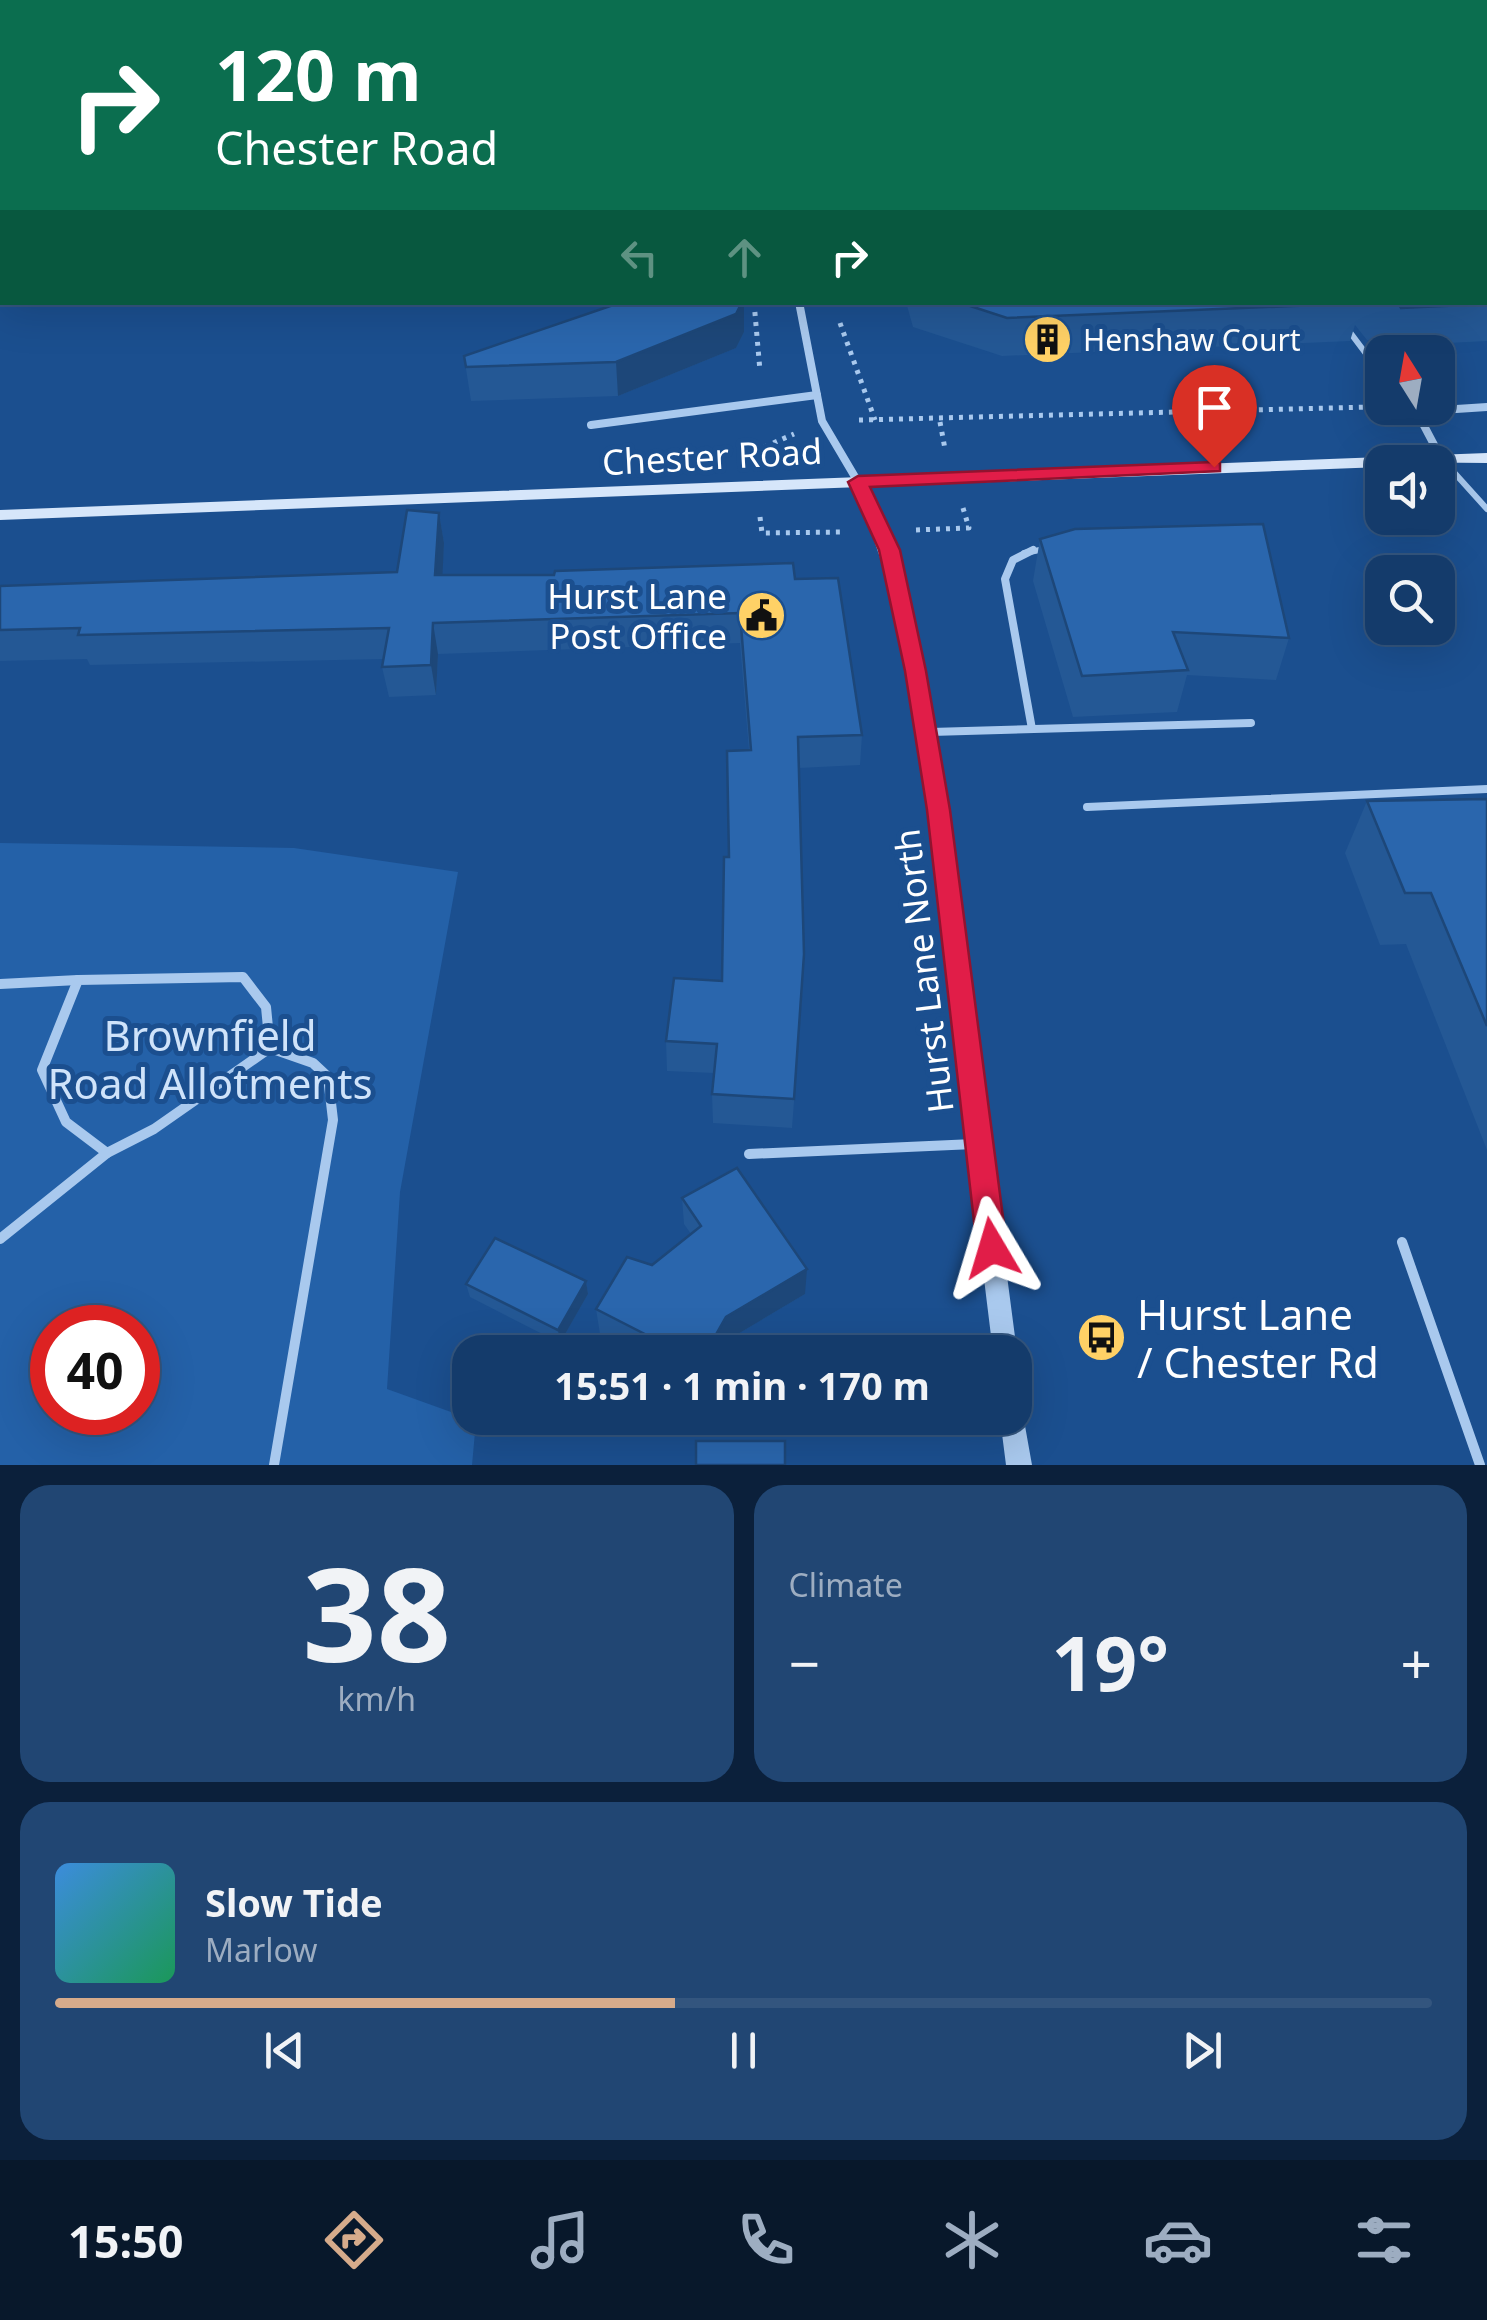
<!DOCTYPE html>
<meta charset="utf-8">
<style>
:root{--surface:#143b6b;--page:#214673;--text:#f1f3f6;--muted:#9dadc1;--line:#33557e;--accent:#d6ab8b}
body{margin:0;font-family:"Noto Sans",sans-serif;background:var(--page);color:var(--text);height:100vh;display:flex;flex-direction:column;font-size:38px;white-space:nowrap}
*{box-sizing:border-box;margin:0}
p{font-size:32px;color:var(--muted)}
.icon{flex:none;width:55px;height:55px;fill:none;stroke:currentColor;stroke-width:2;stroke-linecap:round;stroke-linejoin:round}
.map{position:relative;height:1465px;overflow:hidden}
.drawer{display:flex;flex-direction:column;gap:20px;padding:20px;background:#0b203b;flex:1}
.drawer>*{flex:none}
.guide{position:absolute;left:0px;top:0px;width:1488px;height:305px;box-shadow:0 10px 40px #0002,0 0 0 2px var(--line);background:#0b6e4f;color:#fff;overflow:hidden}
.needle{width:65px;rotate:349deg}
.controls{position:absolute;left:1365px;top:335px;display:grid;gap:20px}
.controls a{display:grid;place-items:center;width:90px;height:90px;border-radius:20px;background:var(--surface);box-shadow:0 10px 40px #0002,0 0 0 2px var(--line);font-size:50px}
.speed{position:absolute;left:30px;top:1305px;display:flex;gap:20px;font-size:50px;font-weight:700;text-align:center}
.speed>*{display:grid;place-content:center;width:130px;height:130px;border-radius:50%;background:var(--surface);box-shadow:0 10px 40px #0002,0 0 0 2px var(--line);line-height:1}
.speed .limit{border:15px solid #d22;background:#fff;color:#111}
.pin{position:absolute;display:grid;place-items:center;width:85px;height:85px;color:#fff;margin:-102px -42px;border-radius:50% 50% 50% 0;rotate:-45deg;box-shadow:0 0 10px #0007}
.pin .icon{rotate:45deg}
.me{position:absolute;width:110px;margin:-55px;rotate:353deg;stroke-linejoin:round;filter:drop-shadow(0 0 8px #0008)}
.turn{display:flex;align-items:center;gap:35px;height:210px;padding:0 50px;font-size:45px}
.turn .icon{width:130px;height:130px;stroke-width:2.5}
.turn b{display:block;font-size:70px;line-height:85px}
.lanes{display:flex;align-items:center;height:95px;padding:0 50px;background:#0003;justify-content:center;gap:50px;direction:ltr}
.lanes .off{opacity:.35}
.big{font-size:75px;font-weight:700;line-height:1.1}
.drawer .widget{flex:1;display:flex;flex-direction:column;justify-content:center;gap:15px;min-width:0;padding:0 35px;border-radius:30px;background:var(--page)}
.drawer .dial{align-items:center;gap:0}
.dial b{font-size:130px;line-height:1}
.song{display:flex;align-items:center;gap:30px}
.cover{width:120px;height:120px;border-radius:15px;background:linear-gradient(135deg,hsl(210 70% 55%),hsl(150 70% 35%))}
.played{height:10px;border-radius:5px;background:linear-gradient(90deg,var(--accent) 45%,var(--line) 45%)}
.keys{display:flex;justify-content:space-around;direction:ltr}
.heat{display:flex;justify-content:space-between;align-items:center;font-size:55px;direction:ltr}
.drawer .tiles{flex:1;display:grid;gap:20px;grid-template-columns:1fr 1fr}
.widget:last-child{grid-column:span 2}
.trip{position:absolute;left:452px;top:1335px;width:580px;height:100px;border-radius:30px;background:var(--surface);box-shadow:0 10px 40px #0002,0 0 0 2px var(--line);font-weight:700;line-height:100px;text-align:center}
.dock{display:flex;height:160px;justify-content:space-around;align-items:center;background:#08182b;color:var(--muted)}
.dock .icon{width:70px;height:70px}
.dock .selected{color:var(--accent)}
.dock b{font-size:45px;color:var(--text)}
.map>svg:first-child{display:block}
</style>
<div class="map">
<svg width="1487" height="1465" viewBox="0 0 1487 1465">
<rect width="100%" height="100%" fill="#1b4f8f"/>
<path fill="#2461a8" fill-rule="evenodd" d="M0,843L294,848L458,872L400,1192L387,1389L476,1421L472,1465H0ZM52,1328H138V1412H52Z"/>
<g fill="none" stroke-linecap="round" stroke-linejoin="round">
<g stroke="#a9c9ee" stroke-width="5" stroke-dasharray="4 6" stroke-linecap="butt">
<path d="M754,302L760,371"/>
<path d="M840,323L875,420"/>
<path d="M859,420L1371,407"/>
<path d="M940,422L945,449"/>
<path d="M755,451L794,434"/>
<path d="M760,517L762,533L844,532"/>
<path d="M916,530L969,528L963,508"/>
</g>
<g stroke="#a9c9ee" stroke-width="6">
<path d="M1349,331L1382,375"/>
<path d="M1410,408L1421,420"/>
<path d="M1441,458L1487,509"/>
<path d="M1024,553L1045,549"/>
</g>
<g stroke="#a9c9ee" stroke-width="8">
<path d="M1032,729L1005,579L1013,560L1033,550"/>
<path d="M931,732L1251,723"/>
<path d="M1087,807L1487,789"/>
</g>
<g stroke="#a9c9ee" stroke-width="10">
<path d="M243,977L266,1007L270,1048L154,1129L107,1153L66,1122L42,1070L78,980Z"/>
<path d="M0,984L78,980"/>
<path d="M270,1048L313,1063L328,1077L333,1120L274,1465"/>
<path d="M749,1154L974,1144"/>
<path d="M0,1239L107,1153"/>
<path d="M1402,1242L1480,1465"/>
</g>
<g stroke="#a9c9ee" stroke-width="8">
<path d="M799,302L822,421L858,482"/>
<path d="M591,425L817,395"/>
<path d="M1441,458L1421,420L1441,410L1487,407"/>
</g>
<g fill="#a9c9ee" fill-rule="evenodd">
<path d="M858,478L865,482C931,626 941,762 961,916C979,1062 998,1207 1017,1352L1015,1357V1352H993C975,1206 957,1059 941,913C923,760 914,624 851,482Z"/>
<path d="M1015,1406L1022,1409L1032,1465H1006L1000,1418H1015Z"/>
</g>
<path fill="#d6e6fa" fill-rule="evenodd" d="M1487,453V463L1382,462V467L0,520V510Z"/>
</g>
<g fill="#245895">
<path d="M1203,0H1300L1302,2H1203Z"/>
<path d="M1487,56V341L1388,346L1384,340H1367L1355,325L1350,341L1002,356L913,327L906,302H1485V57Z"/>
<path d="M744,302V332L736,348L618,396L471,401L464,356Z"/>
<path d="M439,513L444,543L442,575L795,579L862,735L860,765L799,768L803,984L792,1128L713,1123L712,1094L714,1073L667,1071L666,1041L722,981L729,857L749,750L740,643L438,654L436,695L389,697L382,667L384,659L90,665L87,659L0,661V586L397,572Z"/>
<path d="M1040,539L1289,638L1276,680L1187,675L1177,712L1073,717L1033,581Z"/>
<path d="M1487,799V1150L1406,944L1380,945L1345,853L1367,801Z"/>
<path d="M682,1198L805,1294L726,1341L720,1352H635L600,1334L596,1309L691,1234L684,1224Z"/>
<path d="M586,1281L588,1294L560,1343L470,1297L466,1284Z"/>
</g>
<g fill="#1d4779">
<path d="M742,302H744V332L736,348L618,396L616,362Z"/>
<path d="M439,513L444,543L441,606L435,575Z"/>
<path d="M433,623L438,654L436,695L431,665Z"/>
<path d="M807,1269L805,1294L726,1341L720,1352H706L726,1317Z"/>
<path d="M586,1281L588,1294L560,1343L558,1330Z"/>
</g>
<g fill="#2a66ad" stroke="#1d4779" stroke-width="2.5">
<path d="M622,0H656V2H527Z"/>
<path d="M1238,0H1300L1302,2H1241Z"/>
<path d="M1487,56V149L1485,148V57Z"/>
<path d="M1487,193V304L1401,308L1397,302H1485V206Z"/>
<path d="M622,302H742L736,314L616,362L466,367L464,356Z"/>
<path d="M958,302H1362V303L1007,318Z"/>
<path d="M407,510L439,513L435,575H554L555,571L793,563L795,579L838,578L862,735L798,737L804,954L794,1099L712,1094L717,1044L666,1041L674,978L722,981L724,857H729L727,751L751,750L740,613L433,623L431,665L382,667L389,628L78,635L80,628L0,630V586L397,572Z"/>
<path d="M1263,524L1289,638L1173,632L1188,670L1082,676L1040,539L1075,529Z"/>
<path d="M1487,799V1026L1431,893H1405L1367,801Z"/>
<path d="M737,1168L807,1269L726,1317L706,1352H680L596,1309L627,1257L652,1265L701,1226L682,1198Z"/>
<path d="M495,1238L586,1281L558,1330L466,1284Z"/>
<rect x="696" y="1441" width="89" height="24"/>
</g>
<path fill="#e11d48" stroke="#92132f" stroke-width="2.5" d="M1214,462L1220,463V471L870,487L900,550L926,671L950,810L1007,1248L1002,1258L992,1262L981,1258L977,1248L927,810L905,671L879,550L848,482L858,476Z"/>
<defs>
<symbol id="building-disc" viewBox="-11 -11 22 22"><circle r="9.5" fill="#ffd166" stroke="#1b4f8f"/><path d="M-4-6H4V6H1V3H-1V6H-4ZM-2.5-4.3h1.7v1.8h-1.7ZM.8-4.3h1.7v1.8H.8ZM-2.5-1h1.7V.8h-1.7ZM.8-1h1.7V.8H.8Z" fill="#111"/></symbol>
<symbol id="civic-disc" viewBox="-11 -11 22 22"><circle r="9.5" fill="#ffd166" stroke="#1b4f8f"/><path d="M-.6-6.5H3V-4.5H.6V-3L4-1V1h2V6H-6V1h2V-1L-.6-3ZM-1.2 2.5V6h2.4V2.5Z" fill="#111"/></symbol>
<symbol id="bus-disc" viewBox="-11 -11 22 22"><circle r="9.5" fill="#ffd166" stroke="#1b4f8f"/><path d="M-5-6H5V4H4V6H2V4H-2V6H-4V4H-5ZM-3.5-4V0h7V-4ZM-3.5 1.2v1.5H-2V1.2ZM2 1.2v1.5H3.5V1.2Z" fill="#111"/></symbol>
</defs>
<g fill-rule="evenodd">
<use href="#building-disc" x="1020" y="312" width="55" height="55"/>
<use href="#civic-disc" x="734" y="588" width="55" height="55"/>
<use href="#bus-disc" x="1074" y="1310" width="55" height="55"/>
</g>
<g text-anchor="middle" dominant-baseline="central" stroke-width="10" stroke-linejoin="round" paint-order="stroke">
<g font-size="30" fill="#fff" stroke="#1b4f8f" text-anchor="start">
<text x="1083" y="339">Henshaw Court</text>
</g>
<g font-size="35" fill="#fff" stroke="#1b4f8f">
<text transform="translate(712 456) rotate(-3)">Chester Road</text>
<text transform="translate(923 971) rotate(-97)">Hurst Lane North</text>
</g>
<g font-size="35" fill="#fff" stroke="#1b4f8f" text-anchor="end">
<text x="727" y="595">Hurst Lane<tspan x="727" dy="40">Post Office</tspan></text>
</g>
<g font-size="42" fill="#cfe3fa" stroke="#1b4f8f">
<text x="210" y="1034">Brownfield<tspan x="210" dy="48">Road Allotments</tspan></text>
</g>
<g font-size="42" fill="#fff" stroke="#1b4f8f" text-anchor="start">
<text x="1137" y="1313">Hurst Lane<tspan x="1137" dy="48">/ Chester Rd</tspan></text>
</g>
</g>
</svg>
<div class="controls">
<a><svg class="needle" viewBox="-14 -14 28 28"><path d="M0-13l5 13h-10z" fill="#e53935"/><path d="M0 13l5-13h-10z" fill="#9dadc1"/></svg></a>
<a><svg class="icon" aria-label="sound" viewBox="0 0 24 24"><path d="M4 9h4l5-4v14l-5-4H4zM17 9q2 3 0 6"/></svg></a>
<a><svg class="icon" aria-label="search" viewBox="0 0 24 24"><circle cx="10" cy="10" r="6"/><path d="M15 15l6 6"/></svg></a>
</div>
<div class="speed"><div class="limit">40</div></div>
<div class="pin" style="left:1214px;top:467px;background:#d93025"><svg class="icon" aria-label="arrive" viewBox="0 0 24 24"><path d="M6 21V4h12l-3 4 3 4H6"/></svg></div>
<svg class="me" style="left:992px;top:1248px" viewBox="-20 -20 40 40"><path d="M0-17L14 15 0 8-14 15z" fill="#e11d48" stroke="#fff" stroke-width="4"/></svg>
<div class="trip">15:51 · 1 min · 170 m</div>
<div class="guide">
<div class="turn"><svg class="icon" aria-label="right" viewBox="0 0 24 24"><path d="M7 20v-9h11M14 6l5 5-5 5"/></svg><div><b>120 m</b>Chester Road</div></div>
<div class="lanes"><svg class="icon off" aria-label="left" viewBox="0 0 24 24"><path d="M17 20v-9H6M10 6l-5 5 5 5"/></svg><svg class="icon off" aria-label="ahead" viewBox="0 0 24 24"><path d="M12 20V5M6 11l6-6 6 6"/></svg><svg class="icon" aria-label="right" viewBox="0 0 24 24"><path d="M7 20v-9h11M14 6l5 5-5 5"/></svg></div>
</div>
</div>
<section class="drawer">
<div class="tiles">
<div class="widget dial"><b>38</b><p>km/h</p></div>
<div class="widget"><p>Climate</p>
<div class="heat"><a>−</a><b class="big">19°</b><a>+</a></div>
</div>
<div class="widget">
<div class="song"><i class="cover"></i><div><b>Slow Tide</b><p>Marlow</p></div></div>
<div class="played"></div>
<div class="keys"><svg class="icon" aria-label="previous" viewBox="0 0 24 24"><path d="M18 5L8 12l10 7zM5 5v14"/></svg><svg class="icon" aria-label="pause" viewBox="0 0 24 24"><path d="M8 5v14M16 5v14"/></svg><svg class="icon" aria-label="next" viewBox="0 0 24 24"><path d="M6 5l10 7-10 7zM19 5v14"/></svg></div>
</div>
</div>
</section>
<nav class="dock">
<b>15:50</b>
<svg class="icon selected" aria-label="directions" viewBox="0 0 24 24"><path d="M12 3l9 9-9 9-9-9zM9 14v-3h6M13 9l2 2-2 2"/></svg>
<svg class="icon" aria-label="music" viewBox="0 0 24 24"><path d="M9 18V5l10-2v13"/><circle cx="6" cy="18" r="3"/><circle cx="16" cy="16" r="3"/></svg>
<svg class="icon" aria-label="phone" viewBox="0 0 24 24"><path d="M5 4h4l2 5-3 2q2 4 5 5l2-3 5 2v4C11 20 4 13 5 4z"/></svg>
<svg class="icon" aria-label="climate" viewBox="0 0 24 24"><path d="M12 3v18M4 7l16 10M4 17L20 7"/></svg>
<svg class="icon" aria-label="car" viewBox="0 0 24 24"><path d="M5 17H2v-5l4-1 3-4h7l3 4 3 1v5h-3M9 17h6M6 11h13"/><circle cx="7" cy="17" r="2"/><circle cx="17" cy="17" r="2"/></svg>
<svg class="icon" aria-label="filters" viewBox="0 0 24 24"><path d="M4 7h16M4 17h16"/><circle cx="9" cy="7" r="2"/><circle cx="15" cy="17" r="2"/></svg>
</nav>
